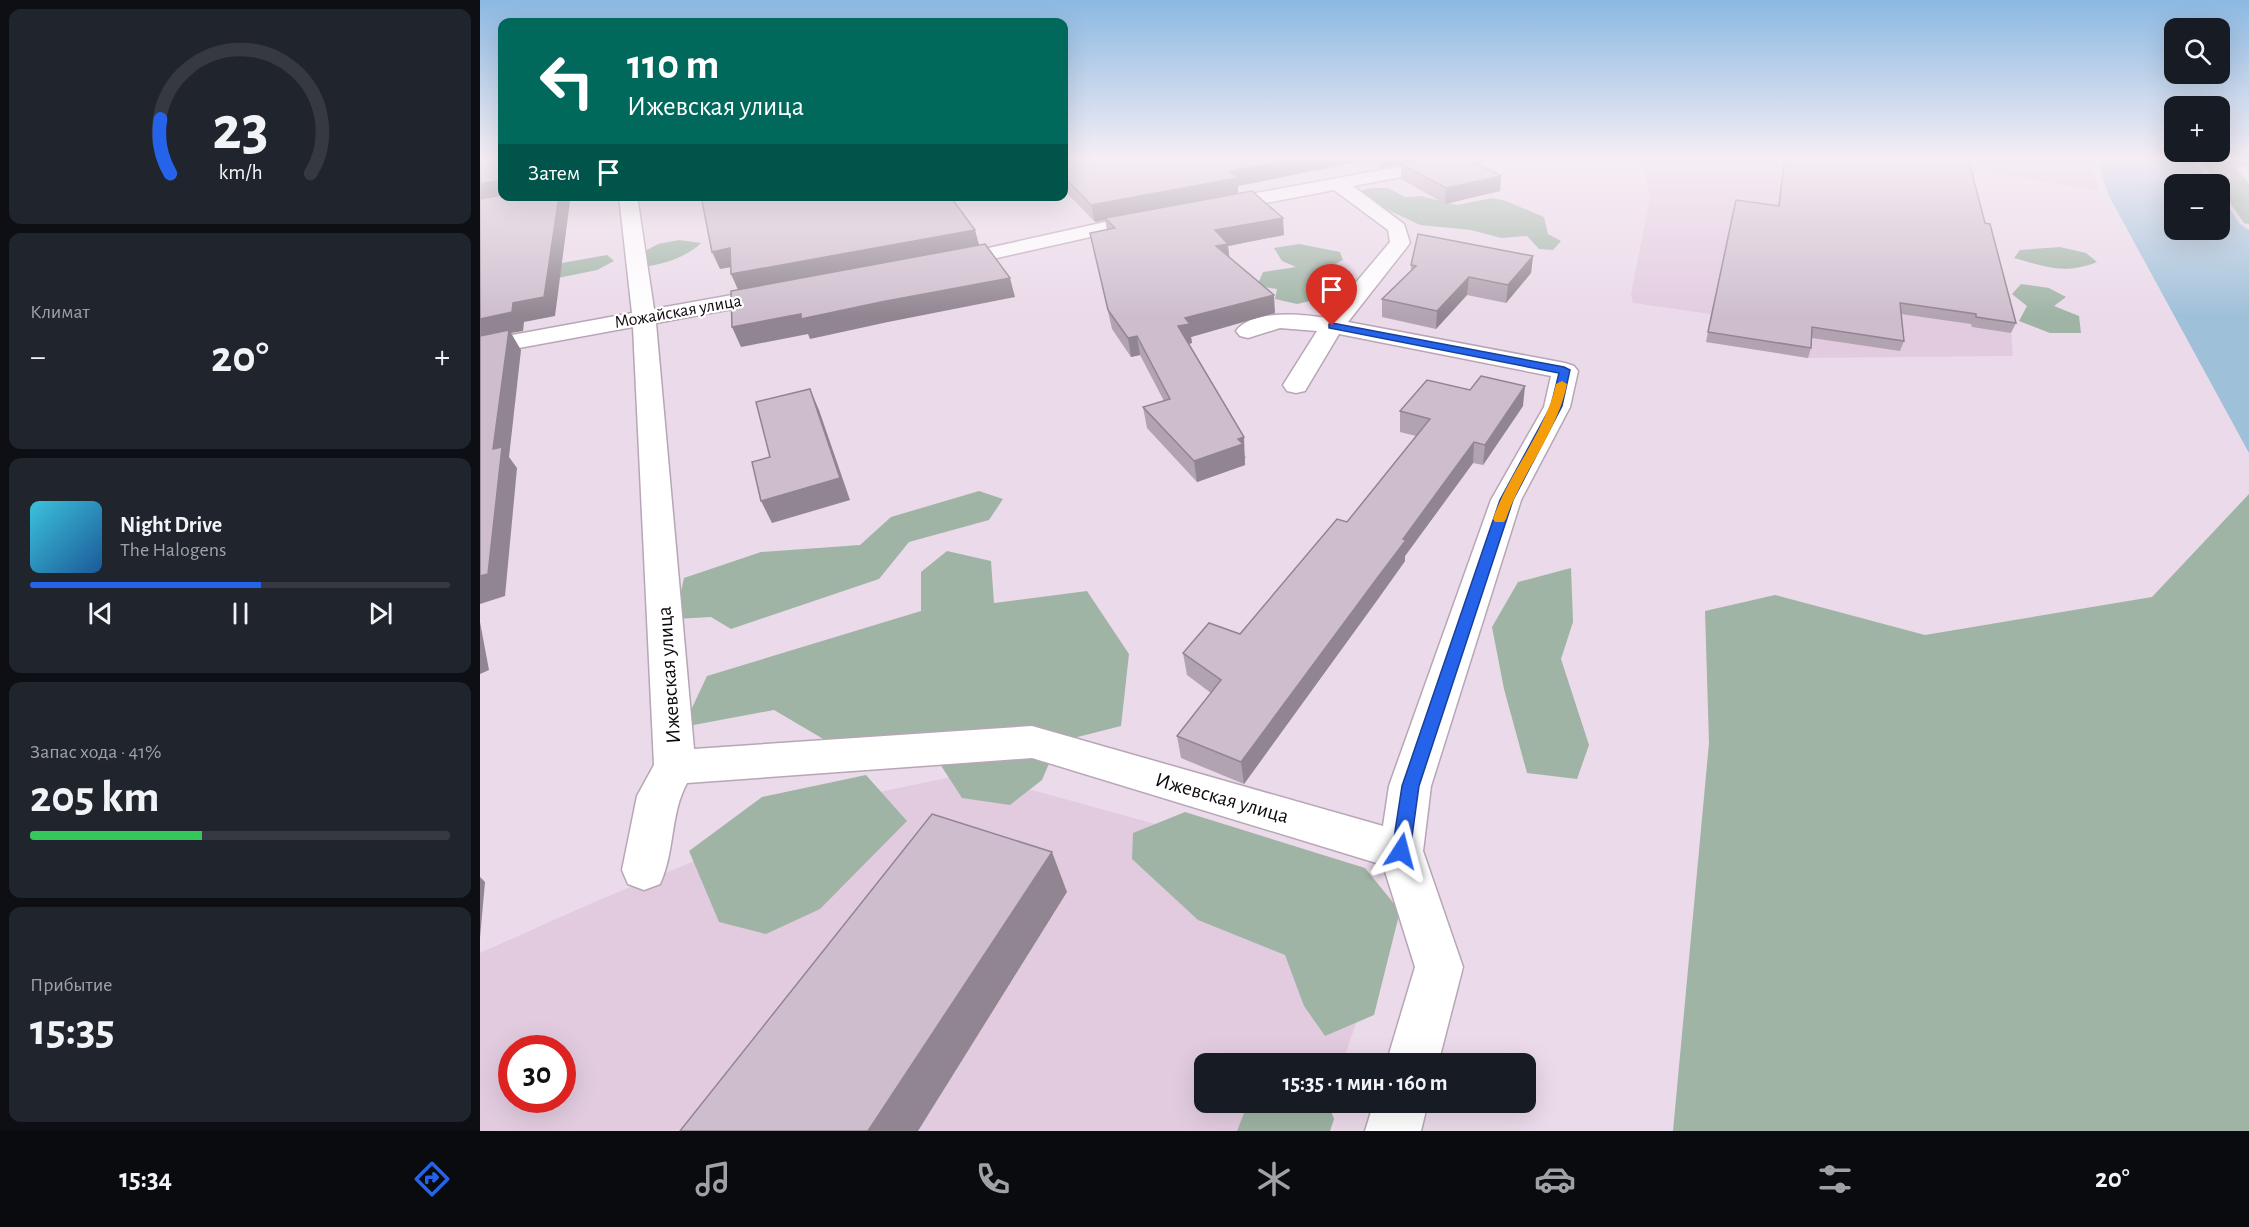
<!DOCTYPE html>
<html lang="ru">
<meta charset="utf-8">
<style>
:root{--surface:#171b24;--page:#20242c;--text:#f1f3f6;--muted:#9ea1a6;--line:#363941;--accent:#2563eb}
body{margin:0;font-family:"Alegreya Sans",sans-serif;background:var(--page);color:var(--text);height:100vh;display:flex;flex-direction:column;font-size:22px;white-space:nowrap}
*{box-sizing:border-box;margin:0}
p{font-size:20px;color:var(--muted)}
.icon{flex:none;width:33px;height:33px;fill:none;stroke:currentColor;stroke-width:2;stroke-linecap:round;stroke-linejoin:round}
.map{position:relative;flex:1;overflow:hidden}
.side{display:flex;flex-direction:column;gap:9px;padding:9px;background:#0d0f14;width:480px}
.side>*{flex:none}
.guide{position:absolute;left:18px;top:18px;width:570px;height:183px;border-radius:12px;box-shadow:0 6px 24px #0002;background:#00695c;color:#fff;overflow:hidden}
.controls{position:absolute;left:1684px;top:18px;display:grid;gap:12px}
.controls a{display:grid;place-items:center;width:66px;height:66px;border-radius:12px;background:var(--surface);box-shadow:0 6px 24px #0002;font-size:30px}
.speed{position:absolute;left:18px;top:1035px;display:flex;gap:12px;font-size:30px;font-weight:700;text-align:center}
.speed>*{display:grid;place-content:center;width:78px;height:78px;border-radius:50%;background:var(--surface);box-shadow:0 6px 24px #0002;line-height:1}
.speed .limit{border:9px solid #d22;background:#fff;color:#111}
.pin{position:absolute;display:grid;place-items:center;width:51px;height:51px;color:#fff;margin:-62px -26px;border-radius:50% 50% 50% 0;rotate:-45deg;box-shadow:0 0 6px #0007}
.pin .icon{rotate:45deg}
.me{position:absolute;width:66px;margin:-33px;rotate:9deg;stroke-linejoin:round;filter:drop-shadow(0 0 4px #0008)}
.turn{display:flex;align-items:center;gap:21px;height:126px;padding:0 30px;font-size:27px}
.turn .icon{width:78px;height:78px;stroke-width:2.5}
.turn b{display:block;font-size:42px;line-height:51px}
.then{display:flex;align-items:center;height:57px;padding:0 30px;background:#0003;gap:12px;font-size:22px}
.big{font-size:45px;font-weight:700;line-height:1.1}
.side .card{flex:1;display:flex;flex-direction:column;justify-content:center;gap:9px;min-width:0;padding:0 21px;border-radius:12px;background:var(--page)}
.side .dial{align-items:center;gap:0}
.dial svg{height:156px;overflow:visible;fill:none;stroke:var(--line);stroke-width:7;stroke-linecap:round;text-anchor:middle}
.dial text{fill:var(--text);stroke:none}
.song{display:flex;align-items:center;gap:18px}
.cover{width:72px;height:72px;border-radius:9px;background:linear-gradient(135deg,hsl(190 70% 55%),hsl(210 70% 35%))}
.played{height:6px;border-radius:3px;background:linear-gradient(90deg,var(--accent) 55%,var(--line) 55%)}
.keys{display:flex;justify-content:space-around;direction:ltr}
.heat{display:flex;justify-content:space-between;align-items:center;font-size:33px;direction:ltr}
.charge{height:9px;border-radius:4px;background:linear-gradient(90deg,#34c759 41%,var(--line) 0)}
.trip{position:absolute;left:714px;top:1053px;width:342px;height:60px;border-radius:12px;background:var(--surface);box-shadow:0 6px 24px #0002;font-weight:700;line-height:60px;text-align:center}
.menu{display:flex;height:96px;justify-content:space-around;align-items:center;background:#090b0e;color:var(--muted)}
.menu .icon{width:42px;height:42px}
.menu .current{color:var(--accent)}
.menu b{font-size:27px;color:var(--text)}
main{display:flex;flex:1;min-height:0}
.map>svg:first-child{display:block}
</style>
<main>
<section class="side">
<div class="card dial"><svg viewBox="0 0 100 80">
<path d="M14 69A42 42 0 1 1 86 69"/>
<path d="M14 69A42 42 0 0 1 9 41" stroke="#2563eb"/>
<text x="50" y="56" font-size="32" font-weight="700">23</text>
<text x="50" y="72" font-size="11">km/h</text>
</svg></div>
<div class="card"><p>Климат</p>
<div class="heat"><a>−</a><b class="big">20°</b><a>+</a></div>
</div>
<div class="card">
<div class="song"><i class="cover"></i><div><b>Night Drive</b><p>The Halogens</p></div></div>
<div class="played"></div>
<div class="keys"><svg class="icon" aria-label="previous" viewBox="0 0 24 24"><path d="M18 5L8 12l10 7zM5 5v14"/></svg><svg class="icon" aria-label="pause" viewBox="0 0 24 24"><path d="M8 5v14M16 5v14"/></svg><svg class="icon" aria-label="next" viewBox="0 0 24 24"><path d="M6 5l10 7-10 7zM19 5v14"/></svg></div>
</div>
<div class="card"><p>Запас хода · 41%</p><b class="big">205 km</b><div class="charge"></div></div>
<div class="card"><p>Прибытие</p><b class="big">15:35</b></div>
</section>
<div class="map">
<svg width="1769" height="1131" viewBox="0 0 1769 1131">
<rect width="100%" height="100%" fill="#ebdae9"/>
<g fill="#e2cbdf" fill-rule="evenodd">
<path d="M1170,158H1608L1619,191L1482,168L1531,333L1533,356L1328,358L1226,342L1231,314L1153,303L1151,294L1170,197L1165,179L1164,165Z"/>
<path d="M491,773L874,879L912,923L862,1063L724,1064V1102L848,1103L837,1131H0V953L121,899L370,798ZM32,1048H82V1100H32Z"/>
</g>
<g fill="#9fb4a5">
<path d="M1719,158H1769V166L1755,167L1769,184V224L1764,223L1740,188V184H1738Z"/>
<path d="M891,188H908L925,197L941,196L977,205L1012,198L1026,201L1064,217L1068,234L1081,241L1073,250L1059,249L1047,236L1021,238L991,230L940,225L889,201L881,191Z"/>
<path d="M199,240L221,243C202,261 177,265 152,269L147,261L178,244Z"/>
<path d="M819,244L860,252L863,260L838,272L851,282L844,298L817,304L795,299L797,289L777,286L783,272L816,267L802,261L794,248Z"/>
<path d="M1580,247L1606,253L1617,262C1583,275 1567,267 1534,258L1540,250Z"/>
<path d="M127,255L134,261L117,270L78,278L76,264Z"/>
<path d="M1541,284L1569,288L1586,297L1574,306L1599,316L1601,333H1570L1539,321L1547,306L1532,294Z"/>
<path d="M499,491L523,499L509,520L429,542L399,579L251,629L231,617L195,619L204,578L281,552L380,545L411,517Z"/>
<path d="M1769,494V1131H1193L1229,743L1225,611L1295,595L1445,635L1672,597Z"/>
<path d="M467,551L511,561L514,603L607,591L649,654L641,726L578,742L562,780L530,805L482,798L447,744L357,747L294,710L203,727L227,676L441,611V572Z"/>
<path d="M1091,568L1093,622L1081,659L1109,745L1097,779L1047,773L1024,689L1012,627L1038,582Z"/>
<path d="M386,775L427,821L340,909L286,934L239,922L209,851L282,797Z"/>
<path d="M705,812L885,868L920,911L894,1015L845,1036L824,1006L805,955L718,920L652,859L653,833Z"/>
<path d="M768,1103H848L854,1119L850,1131H757Z"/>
</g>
<path fill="#9fc0d9" d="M1616,158H1707L1734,184H1695V230H1740V194L1760,224L1769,230V453L1629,196Z"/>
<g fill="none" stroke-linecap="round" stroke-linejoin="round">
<defs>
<g id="minor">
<path d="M966,158H1004L996,163L873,186L924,224L930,243L868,322L1085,363L1094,366L1098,371L1090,407L1041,500L951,786L943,851L983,967L958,1064H906L935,967L903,865L552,758L207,783C190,814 195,852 180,884L164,890L148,884L142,870L157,796L174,765L153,327L0,355V341L152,313L139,196H157L174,309L296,287L304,289L307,294L304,299L296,301L176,323L214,749L552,726L903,826L909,786L1011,500L1064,407L1071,376L859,334L825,391L816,393L807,391L803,385L837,331L800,328L768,338L760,336L756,331C771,309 823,314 846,318L910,242L908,230L854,190L738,212L731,210L729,206L731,202L738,200Z"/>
<path d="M670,212L677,214L680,218L677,222L468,269L461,267L457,263L461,259L468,257Z"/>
<path d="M894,1102H948L941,1131H885Z"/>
</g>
</defs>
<use href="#minor" stroke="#b7a6b5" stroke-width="3"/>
<use href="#minor" fill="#fff" fill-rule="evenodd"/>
</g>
<g fill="#b1a3b0">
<path d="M584,158H952L1021,176L1020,191L965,204L921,179V164L901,168L887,160L758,186V193L804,235L748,246L749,257L795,313L711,337L712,343L708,344L766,458H765V465L717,482L667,428L663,407L684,401L660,355L651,357L632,329L610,233L627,230L625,220L615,222L584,190Z"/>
<path d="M1304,158H1488L1505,223L1536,323L1531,333L1492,327L1491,324L1421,314L1424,341L1420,351L1332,338L1331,348L1328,358L1226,342L1253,209L1298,206Z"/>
<path d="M1053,256L1051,273L1026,303L987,295L956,329L902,317V299L931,271V265Z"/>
<path d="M1043,406L1003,465L993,463L925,556V561L898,599L764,784L701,758L697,736L731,693L707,675L703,653L760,634L867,522L936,436L920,432V411Z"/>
</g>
<g fill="#908590">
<path d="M816,158H887V160L758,186V194L625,218V220L615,222L611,205L750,171Z"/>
<path d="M901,158H952L901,168Z"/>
<path d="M1021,176L1020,191L965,204L966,188Z"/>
<path d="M22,180V196L0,203V184Z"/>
<path d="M79,196H87L90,201L75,316L44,322L43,331L31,333L41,350L29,457L37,468L25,596L0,604V576L13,449L0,340V319L33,303Z"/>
<path d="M803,218L804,235L748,246L750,262L738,264L735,230Z"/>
<path d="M495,230L500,248L259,292L251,274Z"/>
<path d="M250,248L258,266L240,269L232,252Z"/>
<path d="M1053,256L1051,273L1026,303L1028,285Z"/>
<path d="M989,277L987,295L956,329L957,311Z"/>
<path d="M530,278L535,297L408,322L330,339L328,334L261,347L252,327L321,314L401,302Z"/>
<path d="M794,295L795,313L711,337L712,343L701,346L698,326L705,318Z"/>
<path d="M657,336L660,355L651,357L648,338Z"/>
<path d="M1045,386L1043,406L1003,465L1005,445Z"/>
<path d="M330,389L339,410L370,500L292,523L281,501Z"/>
<path d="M764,437L765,465L717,482L714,461Z"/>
<path d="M994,442L993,463L925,556V561L898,599L764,784L761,762Z"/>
<path d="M0,622L9,670L0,674Z"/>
<path d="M572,852L587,892L438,1131H388Z"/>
<path d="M0,877L5,882L0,938Z"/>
</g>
<g fill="#cebecd" stroke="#908590" stroke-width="1.5">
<path d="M0,158H22V180L0,184Z"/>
<path d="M584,158H816L750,171L757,178L611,205L584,177Z"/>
<path d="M952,158H987L1021,176L966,188L921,164Z"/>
<path d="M1305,158H1488L1505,223L1510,224L1536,323L1496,317V314L1420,303L1424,341L1332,327L1331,348L1228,332L1256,200L1299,206Z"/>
<path d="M772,191L803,218L735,230L748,244L736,246L794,295L705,318L710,324L698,326L764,437L758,439L763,444L714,461L663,407L690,399L657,336L648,338L628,310L610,233L635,228L625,218Z"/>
<path d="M22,195V196H79L64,297L33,303L32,312L0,319V199Z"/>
<path d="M221,196H470L495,230L251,274L250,248L232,252Z"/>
<path d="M938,234L1053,256L1028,285L989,277L957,311L902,299L936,266L931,265Z"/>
<path d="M505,244L530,278L401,302L321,319V314L252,327L251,291Z"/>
<path d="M29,330L13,449L22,447L8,574L0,576V336Z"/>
<path d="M1001,376L1045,386L1005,445L994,442L923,539L926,540L898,577L761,762L697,736L741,680L703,653L729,623L760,634L857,519L867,522L950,419L920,411L947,380L990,390Z"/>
<path d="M330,389L360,478L281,501L272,462L290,457L276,402Z"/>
<path d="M452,814L572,852L388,1131H200Z"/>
</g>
<linearGradient id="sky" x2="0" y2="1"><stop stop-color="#8bb9e2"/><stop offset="0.5" stop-color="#f6eef5"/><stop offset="1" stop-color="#f6eef5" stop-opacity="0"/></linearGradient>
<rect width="1769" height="317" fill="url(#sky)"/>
<path fill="#2563eb" stroke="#184099" stroke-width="1.5" d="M852,323L1084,367L1090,370L1082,406L1033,500L939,786L930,851L927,856L921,859L914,856L912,851L922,786L1020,500L1071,406L1079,373L849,328V324Z"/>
<path fill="#f59e0b" d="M1082,381L1087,384C1077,433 1042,472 1026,519L1024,522H1015L1013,519C1029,472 1065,433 1076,384Z"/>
<g text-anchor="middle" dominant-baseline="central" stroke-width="4.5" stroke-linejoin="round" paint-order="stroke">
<g font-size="18" fill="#0f090e" stroke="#fff">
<text transform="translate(198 312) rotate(-10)">Можайская улица</text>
</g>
<g font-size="21" fill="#0f090e" stroke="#fff">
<text transform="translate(189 675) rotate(-94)">Ижевская улица</text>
<text transform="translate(742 798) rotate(16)">Ижевская улица</text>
</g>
</g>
</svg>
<div class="controls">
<a><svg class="icon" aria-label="search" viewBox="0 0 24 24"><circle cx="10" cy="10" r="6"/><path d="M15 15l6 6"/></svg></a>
<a>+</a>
<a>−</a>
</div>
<div class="speed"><div class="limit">30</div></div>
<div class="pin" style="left:852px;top:326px;background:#d93025"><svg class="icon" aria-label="arrive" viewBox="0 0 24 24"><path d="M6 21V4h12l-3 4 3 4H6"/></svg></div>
<svg class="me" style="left:921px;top:851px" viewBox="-20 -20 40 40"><path d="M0-17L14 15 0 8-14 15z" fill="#2563eb" stroke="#fff" stroke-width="4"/></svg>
<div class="trip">15:35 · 1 мин · 160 m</div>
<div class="guide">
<div class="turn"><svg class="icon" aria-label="left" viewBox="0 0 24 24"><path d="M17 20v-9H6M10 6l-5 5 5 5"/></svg><div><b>110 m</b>Ижевская улица</div></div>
<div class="then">Затем<svg class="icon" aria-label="arrive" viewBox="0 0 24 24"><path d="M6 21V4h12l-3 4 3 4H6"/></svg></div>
</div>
</div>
</main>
<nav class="menu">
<b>15:34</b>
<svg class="icon current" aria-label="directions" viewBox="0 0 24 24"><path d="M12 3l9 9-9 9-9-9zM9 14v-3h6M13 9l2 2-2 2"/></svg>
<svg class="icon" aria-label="music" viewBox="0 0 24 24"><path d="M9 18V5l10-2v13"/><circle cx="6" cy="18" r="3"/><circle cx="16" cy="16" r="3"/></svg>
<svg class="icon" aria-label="phone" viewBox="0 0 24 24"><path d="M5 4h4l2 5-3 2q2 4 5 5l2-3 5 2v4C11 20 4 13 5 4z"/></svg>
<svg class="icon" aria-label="climate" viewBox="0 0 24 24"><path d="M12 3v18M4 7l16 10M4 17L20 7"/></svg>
<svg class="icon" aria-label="car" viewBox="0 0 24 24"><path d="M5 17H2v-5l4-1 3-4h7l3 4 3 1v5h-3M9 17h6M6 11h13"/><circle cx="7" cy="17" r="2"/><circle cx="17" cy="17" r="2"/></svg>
<svg class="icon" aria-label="filters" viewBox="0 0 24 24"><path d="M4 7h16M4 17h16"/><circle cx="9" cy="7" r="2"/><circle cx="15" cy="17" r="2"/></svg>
<b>20°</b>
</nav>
